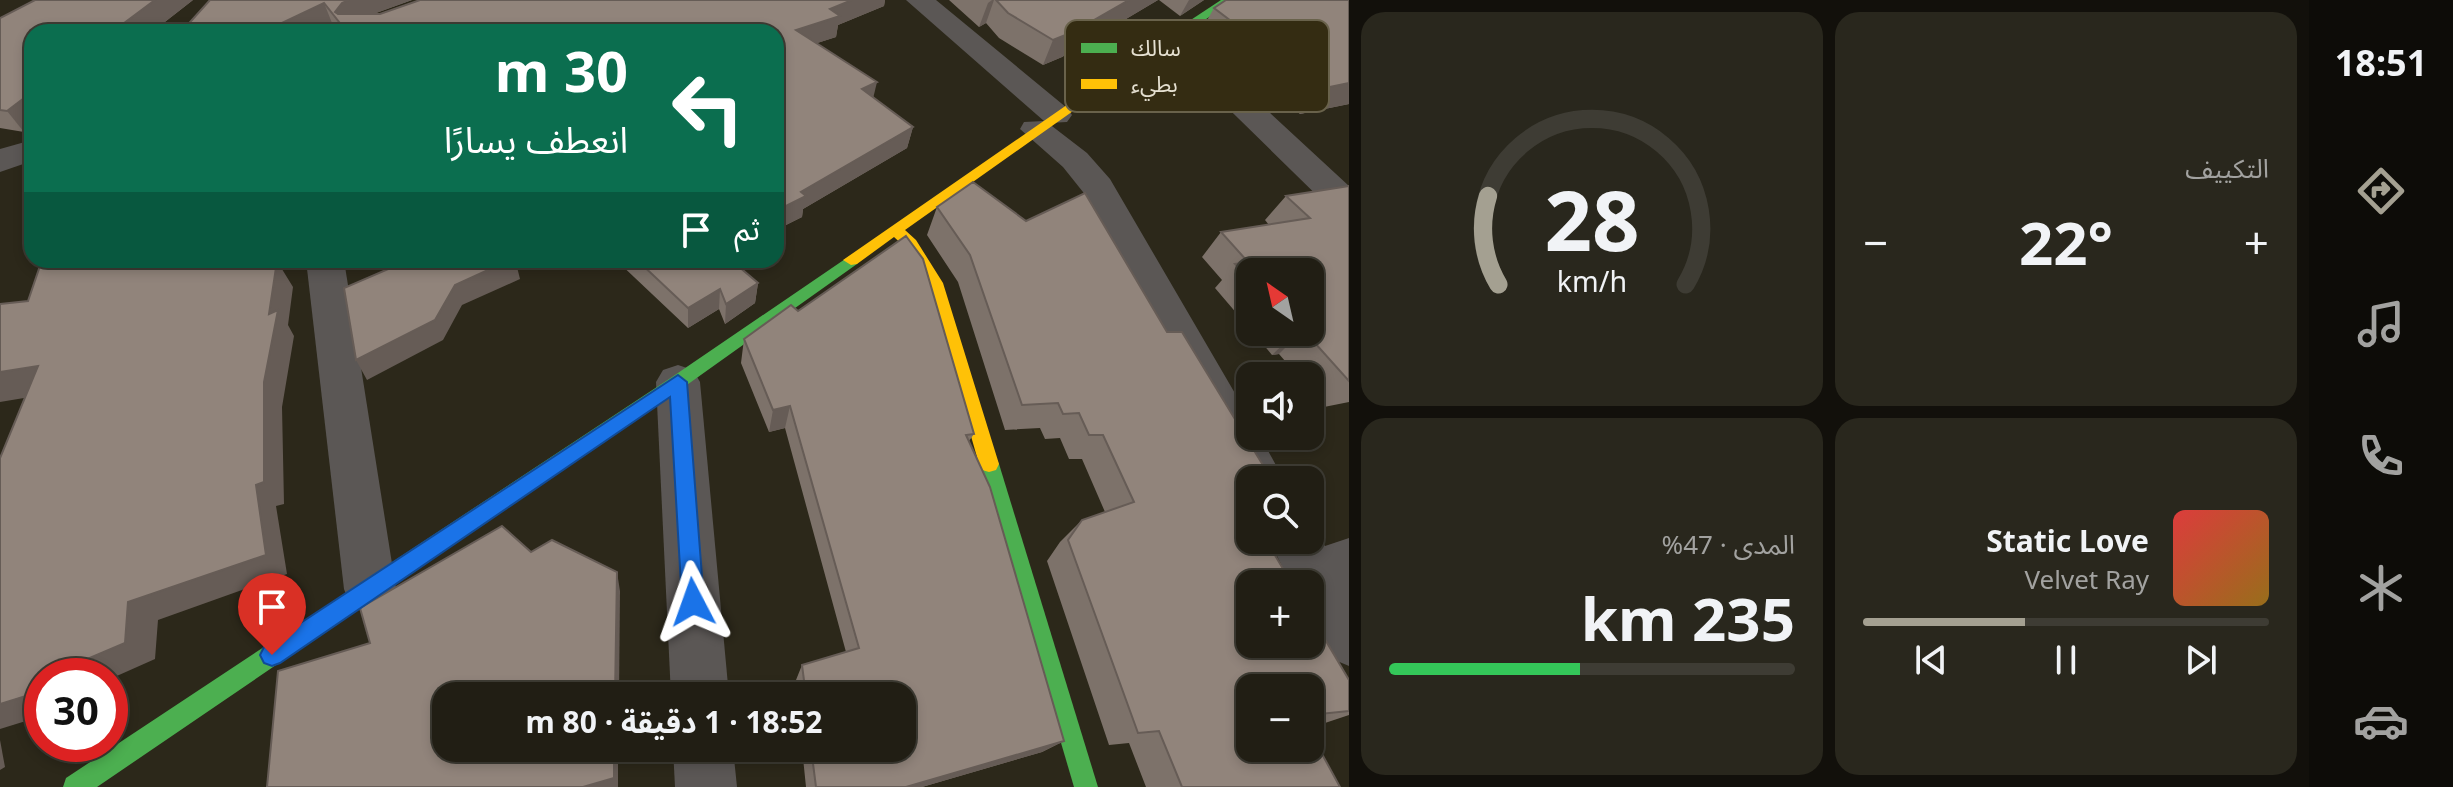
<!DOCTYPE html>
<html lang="ar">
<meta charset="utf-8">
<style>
:root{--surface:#211e14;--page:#29271d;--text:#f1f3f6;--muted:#a2a2a0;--line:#3e3c34;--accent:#a4a091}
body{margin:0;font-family:"Noto Sans","Noto Sans Arabic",sans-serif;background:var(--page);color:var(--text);direction:rtl;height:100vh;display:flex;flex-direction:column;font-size:30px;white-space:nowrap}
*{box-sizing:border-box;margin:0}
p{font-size:26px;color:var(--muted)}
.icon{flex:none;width:44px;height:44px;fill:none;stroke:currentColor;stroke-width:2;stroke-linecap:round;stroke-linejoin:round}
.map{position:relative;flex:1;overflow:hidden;direction:ltr}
.sheet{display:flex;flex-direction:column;gap:12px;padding:12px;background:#12100b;width:960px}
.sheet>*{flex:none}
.banner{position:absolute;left:24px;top:24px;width:760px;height:244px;border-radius:24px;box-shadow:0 4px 12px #0003,0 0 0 2px var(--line);direction:rtl;background:#0b6e4f;color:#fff;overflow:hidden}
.needle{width:52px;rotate:326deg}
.tools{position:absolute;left:1236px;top:258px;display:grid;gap:16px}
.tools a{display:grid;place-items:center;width:88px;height:88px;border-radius:16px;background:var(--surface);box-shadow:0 4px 12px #0003,0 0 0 2px var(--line);font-size:40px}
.speed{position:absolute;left:24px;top:658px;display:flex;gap:16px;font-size:40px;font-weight:700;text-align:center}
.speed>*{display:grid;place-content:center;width:104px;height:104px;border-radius:50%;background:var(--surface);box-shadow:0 4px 12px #0003,0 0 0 2px var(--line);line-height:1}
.speed .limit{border:12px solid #d22;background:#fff;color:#111}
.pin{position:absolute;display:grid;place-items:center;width:68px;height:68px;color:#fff;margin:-82px -34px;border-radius:50% 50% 50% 0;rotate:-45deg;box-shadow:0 0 8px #0007}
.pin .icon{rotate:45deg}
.me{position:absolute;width:88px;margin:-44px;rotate:356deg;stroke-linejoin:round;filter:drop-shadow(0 0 6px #0008)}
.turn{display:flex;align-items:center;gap:28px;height:168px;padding:0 24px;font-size:36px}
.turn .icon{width:104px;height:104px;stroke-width:2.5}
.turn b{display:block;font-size:56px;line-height:68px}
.then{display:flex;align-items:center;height:76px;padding:0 24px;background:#0003;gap:16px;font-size:30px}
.big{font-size:60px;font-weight:700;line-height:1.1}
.sheet .card{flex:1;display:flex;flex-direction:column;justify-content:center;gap:12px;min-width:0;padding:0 28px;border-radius:24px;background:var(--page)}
.sheet .dial{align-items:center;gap:0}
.dial svg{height:208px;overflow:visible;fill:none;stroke:var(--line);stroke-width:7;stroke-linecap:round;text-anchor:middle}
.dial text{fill:var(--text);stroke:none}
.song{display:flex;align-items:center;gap:24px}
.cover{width:96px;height:96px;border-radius:12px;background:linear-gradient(135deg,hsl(0 70% 55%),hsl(40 70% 35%))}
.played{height:8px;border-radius:4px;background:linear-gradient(90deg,var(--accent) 40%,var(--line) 40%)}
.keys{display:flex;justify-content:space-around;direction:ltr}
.heat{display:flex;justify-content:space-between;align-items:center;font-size:44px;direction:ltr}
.charge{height:12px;border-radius:6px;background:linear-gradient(90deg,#34c759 47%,var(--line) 0)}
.sheet .tiles{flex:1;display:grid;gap:12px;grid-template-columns:repeat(2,1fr)}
.trip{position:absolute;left:432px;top:682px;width:484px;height:80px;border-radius:24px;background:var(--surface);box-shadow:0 4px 12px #0003,0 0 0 2px var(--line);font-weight:700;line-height:80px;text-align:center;direction:rtl}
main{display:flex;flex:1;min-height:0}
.tab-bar{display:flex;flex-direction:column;width:144px;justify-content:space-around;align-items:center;background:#0d0c08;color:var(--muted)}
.tab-bar .icon{width:56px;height:56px}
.tab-bar .selected{color:var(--accent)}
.tab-bar b{font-size:36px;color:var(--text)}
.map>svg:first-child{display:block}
</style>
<main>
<nav class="tab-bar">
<b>18:51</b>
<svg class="icon selected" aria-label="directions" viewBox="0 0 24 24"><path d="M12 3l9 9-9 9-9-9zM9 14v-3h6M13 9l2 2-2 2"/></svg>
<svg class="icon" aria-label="music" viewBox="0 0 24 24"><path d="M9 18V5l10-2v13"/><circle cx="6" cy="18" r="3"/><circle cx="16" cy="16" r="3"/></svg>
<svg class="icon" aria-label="phone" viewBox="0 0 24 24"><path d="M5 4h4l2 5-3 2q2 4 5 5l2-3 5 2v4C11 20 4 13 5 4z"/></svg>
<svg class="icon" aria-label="climate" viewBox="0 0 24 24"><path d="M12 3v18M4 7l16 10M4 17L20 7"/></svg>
<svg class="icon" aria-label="car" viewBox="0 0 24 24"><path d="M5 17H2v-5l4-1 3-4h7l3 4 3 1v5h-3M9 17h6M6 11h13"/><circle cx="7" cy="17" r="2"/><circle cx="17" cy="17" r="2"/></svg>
</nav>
<section class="sheet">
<div class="tiles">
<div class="card"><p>التكييف</p>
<div class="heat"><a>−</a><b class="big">22°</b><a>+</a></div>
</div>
<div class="card dial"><svg viewBox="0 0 100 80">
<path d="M14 69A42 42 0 1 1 86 69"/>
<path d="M14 69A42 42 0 0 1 10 35" stroke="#a4a091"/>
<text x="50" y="56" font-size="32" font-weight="700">28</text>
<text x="50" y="72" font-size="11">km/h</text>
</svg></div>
<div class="card">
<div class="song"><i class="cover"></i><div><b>Static Love</b><p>Velvet Ray</p></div></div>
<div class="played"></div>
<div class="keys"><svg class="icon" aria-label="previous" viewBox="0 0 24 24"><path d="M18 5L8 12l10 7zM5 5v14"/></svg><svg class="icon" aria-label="pause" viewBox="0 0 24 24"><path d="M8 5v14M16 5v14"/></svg><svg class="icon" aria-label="next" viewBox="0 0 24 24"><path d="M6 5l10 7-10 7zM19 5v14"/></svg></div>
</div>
<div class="card"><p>المدى · 47%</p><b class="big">235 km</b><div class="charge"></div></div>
</div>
</section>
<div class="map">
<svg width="1349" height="787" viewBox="0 0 1349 787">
<rect width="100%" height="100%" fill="#2c281a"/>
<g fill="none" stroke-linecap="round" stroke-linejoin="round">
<g fill="#5b5755" fill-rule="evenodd">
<path d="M906,0H936L1067,108L1072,115L1067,122L1048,123L1087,153L1110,179L1250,419V436H1260L1284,480H1250V497L1243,495L1083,192L1063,167L1020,129L1024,122L1044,121Z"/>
<path d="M1159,37L1215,62L1349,186V218L1336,214L1193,74L1149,52L1145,46L1149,40Z"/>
<path d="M32,140V161L0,172V149Z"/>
<path d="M306,260H344L396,589L389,607L370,614L351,607L344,589Z"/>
<path d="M678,365L693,370L700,382L729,696H671L656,382L663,370Z"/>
<path d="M1310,523L1325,546L1349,538V666L1330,658L1310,621V584H1291L1269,540H1310Z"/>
<path d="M673,748H733L737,787H675Z"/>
</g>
<g fill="#4caf50" fill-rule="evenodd">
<path d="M1221,0H1234L1114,82H1106V76Z"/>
<path d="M851,255L859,260L857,264L684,387L97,787H63L66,778L672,377Z"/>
<path d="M989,456L996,458L999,464L1098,787H1074L979,464L982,458Z"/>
</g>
<path fill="#ffc107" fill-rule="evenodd" d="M1110,75L1116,79L1114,82L905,230L916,240L943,283L999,464L996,470L989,472L982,470L979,464L927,283L906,248L894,237L857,264L851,265L843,260Z"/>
</g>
<g fill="#7d726a">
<path d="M193,0L152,32H32L24,132L0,128V18Z"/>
<path d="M210,0H412L373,14H380L420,0H885L884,6L838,25L836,37L817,43L874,98L913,127L907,148L803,209L802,217L776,230V32H338L332,23L314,32H183L182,31Z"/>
<path d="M949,0H1158L1062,57L1043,65L999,38L986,23L979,27Z"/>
<path d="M1159,0H1204L1180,16Z"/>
<path d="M1349,0V104L1300,114L1200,33L1214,8Z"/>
<path d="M1349,186V402L1324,407L1310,390V376H1298L1279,354L1272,355L1253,332H1310L1250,272V329L1215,288L1222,280L1202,257L1221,232L1269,225L1265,220L1286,196Z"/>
<path d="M937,207L1250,480V512L1349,680V715L1325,723L1310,724V688H1250L1340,787H1146L1129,743L1109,745L1047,561L1060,542L1082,520L1105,512L1082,459H1069L1060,438L1045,439L1040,428L1005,430L958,282L927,235Z"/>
<path d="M616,260H731L758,283L755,303L725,324L719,309L688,328Z"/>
<path d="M798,311L974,434L969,441L1064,741L1042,752L922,787H806L802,748H902V696H797L796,680L802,665L846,652L785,428L769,432L741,363L744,339Z"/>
</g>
<g fill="#665c56">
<path d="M155,0H193L152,32H112Z"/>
<path d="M349,0H412L349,23L335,12L342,3Z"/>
<path d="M852,0H885L884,6L838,25L836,37L793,51L796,30L830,9Z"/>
<path d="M992,0H994L986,23L979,27L988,3Z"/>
<path d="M1129,0H1158L1062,57L1043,65L1053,40Z"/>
<path d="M1189,0H1204L1180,16Z"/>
<path d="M324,3L332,23L314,32H263Z"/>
<path d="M877,82L872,103L862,89Z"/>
<path d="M1349,83V104L1300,114L1320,89Z"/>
<path d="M32,92V126L24,132L7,111Z"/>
<path d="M913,127L907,148L803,209L802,217L776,230V211L801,192Z"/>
<path d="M241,260H261L258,292L241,266Z"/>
<path d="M508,260H520L516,263L520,279L462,305L443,340L367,380L356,360L455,285Z"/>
<path d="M277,261L293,287L288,325L294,336L282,407L284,504L276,506L287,574L158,620L155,659L110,679V676H62L61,670L128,602L256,485L269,314Z"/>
<path d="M758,283L755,303L725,324L726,304Z"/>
<path d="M720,289L719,309L688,328V308Z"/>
<path d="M1296,332H1301L1279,354L1272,355Z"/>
<path d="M38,366L66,391L0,402V372Z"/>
<path d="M790,406L785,428L769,432L773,410Z"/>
<path d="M617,572L620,591L619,696H615Z"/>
<path d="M42,691V716L0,729V704Z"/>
<path d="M0,740L5,767L0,770Z"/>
<path d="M1064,741L1042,752L922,787H906Z"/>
<path d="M614,748H618V787H583Z"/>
</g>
<g fill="#91847b" stroke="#665c56" stroke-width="2">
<path d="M35,0H155L112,32H32V92L7,111L0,110V18Z"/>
<path d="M210,0H349L342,3L335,12L338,14H380L420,0H852L830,9L840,16L796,30L877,82L862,89L913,127L801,192L806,196L776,211V32H347L324,3L263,32L182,31Z"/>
<path d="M996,0H1129L1073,32L1053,40L1008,13Z"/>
<path d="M1226,0H1349V83L1320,89L1214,8Z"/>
<path d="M973,182L1026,221L1085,193L1167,332H1182L1272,480H1250V492L1238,493L1250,513V540H1266L1292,584H1250V644H1310V614L1349,680V711L1310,715V688H1250V748H1310V732L1340,787H1182L1159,731L1138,733L1068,540L1082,520L1134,502L1103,435H1089L1079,413L1063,414L1058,403L1022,405L970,255L937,207Z"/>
<path d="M1349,186V381L1305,332H1310V272H1250V280L1235,264L1248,262L1221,232L1310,218L1286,196Z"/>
<path d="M906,236L923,259L974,434L966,435L990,487L1064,741L906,787H816L811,748H902V696H806L802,665L859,648L790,406L773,410L744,339L791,305L798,311Z"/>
<path d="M42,260H241V266L277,261L269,314L278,310L264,382V482L256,485L266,555L128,602L125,643L61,670L62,676H42V691L0,704V458L38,366L0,372V304L28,301Z"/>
<path d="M409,260H510L455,285L435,320L356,360L344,288Z"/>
<path d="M637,260H731L758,283L726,304L720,289L688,308Z"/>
<path d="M502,526L531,552L552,540L617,572L615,696H446V748H614V778L583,787H267L278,671L370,643L360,608Z"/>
</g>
<path fill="#1a73e8" stroke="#114b97" stroke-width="2" d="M678,375L687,382L704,602L701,610L693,613L686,610L682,602L670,397L280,663L272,666L264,663L260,655L264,647Z"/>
<rect x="1065" y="20" width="264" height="92" rx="12" fill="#342c12" stroke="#69624b" stroke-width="2"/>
<rect x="1081" y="43" width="36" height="10" fill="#4caf50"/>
<rect x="1081" y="79" width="36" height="10" fill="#ffc107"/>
<g font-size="22" fill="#e5e0d1">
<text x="1131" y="56">سالك</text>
<text x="1131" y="92">بطيء</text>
</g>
</svg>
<div class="tools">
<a><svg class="needle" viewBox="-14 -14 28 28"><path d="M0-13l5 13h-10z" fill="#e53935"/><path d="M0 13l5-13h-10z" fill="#a2a2a0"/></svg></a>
<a><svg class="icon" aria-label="sound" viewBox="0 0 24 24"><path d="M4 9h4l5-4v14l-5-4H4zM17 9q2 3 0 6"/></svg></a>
<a><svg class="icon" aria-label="search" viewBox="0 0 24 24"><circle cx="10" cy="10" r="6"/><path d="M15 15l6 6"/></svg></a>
<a>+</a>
<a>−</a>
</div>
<div class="speed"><div class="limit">30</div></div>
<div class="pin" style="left:272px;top:655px;background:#d93025"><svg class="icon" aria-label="arrive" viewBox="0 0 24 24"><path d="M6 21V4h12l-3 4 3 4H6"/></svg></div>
<svg class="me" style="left:693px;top:602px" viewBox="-20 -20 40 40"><path d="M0-17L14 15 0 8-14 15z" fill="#1a73e8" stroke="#fff" stroke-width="4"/></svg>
<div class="trip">18:52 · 1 دقيقة · 80 m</div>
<div class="banner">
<div class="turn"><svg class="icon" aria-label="left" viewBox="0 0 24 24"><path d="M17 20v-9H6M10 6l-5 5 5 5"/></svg><div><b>30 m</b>انعطف يسارًا</div></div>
<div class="then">ثم<svg class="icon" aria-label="arrive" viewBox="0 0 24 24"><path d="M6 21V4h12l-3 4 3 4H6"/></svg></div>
</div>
</div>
</main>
